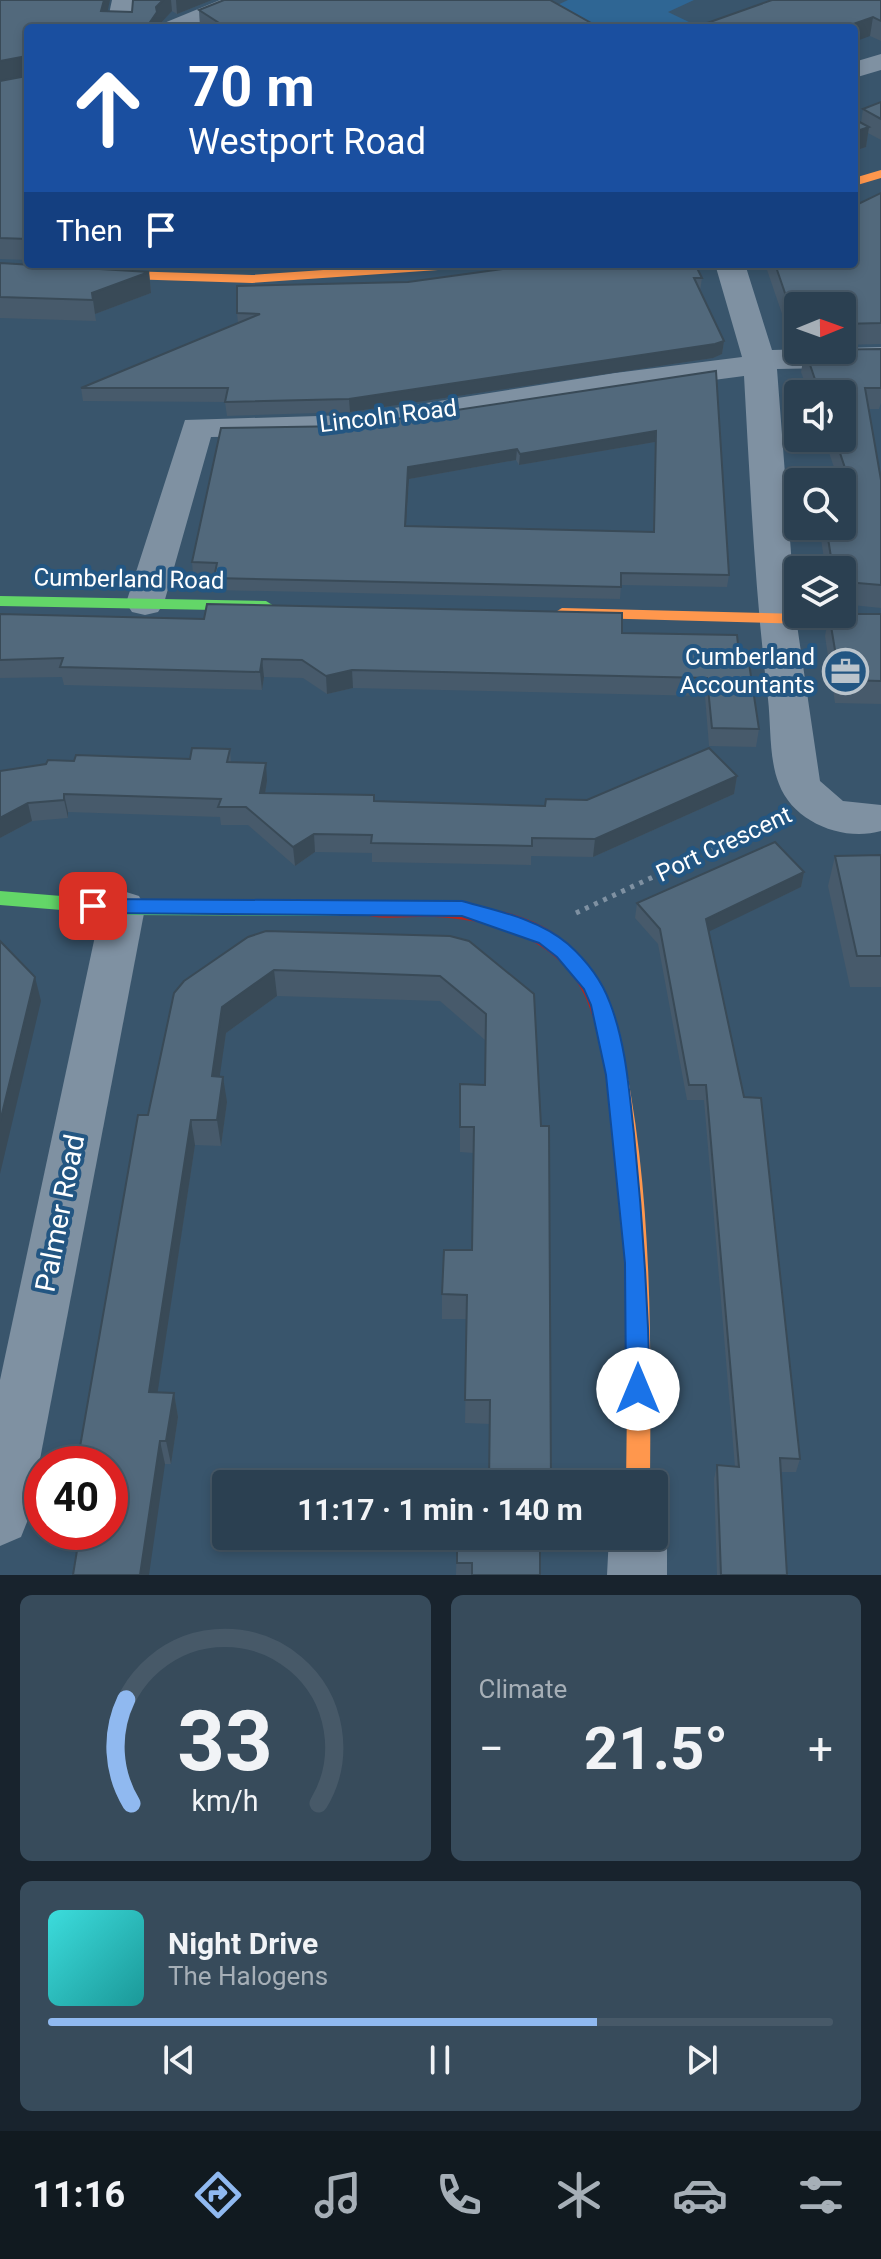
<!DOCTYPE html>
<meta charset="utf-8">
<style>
:root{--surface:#2b4051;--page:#374b5b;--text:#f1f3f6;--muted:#a6afb7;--line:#475968;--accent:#90b9f0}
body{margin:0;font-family:Roboto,sans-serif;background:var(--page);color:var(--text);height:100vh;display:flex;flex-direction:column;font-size:30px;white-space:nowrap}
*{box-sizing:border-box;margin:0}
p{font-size:26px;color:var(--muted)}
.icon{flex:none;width:44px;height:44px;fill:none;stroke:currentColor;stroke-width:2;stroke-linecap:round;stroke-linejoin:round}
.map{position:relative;height:1575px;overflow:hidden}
.sheet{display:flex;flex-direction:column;gap:20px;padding:20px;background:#18232d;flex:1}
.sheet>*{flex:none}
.top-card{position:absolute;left:24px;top:24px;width:834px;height:244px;border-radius:8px;box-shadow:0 4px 12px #0003,0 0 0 2px var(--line);background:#1a4fa0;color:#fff;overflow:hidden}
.needle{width:52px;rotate:89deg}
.controls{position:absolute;left:784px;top:292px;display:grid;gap:16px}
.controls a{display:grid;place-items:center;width:72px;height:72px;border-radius:8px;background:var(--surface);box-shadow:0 4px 12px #0003,0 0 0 2px var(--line);font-size:40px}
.speed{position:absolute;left:24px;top:1446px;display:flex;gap:16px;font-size:40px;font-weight:700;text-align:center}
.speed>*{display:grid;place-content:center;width:104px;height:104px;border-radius:50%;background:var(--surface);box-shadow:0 4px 12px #0003,0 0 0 2px var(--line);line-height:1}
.speed .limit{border:12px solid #d22;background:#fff;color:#111}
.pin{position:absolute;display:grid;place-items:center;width:68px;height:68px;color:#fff;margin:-34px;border-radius:16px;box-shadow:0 4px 12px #0006}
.me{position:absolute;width:88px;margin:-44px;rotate:0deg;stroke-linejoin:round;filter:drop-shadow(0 0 6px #0008)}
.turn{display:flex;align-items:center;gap:28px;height:168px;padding:0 32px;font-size:36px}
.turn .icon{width:104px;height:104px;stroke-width:2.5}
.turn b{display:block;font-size:56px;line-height:68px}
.then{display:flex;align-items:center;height:76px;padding:0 32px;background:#0003;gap:16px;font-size:30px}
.big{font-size:60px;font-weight:700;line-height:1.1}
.sheet .widget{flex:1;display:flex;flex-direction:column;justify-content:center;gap:12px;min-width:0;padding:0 28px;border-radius:12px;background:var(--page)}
.sheet .dial{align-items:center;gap:0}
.dial svg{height:208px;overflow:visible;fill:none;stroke:var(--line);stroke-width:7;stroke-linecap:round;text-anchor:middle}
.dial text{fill:var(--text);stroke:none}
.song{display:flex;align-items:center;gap:24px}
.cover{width:96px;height:96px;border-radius:12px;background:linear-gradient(135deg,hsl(180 70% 55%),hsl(180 70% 35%))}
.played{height:8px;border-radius:4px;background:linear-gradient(90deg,var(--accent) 70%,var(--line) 70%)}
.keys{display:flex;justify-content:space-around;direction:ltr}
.heat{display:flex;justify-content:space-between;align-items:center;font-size:44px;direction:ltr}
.sheet .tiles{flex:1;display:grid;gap:20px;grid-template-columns:1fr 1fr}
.widget:last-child{grid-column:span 2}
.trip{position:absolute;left:212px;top:1470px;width:456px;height:80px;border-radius:8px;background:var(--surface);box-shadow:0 4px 12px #0003,0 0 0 2px var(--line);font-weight:700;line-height:80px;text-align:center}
.tabs{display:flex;height:128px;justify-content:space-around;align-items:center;background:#111a20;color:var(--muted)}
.tabs .icon{width:56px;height:56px}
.tabs .active{color:var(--accent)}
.tabs b{font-size:36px;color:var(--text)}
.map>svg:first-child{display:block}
</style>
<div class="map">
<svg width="881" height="1575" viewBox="0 0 881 1575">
<rect width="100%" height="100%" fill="#39556c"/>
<path fill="#2f6694" d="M568,0H694L668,12L689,22L671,28H600L551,8Z"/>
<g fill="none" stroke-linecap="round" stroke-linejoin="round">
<path stroke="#7f91a2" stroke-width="5" stroke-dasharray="4 6" stroke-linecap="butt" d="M576,913L777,819"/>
<g fill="#7f91a2" fill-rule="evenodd">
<path d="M112,0H136L132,28H106Z"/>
<path d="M220,0H253L250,5L195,28H160L164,23Z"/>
<path d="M881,54V70L854,78V62Z"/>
<path d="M715,264H745L772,350L881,347V367L777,369L796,618L820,781L843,801L881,805V831C843,842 793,822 779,784C769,760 771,725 768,699C755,592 750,484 744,376L615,393L350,435L211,437L164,603L158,612L145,615L132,612L126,603L185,420L350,415L615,373L742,357Z"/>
<path d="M123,891L139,896L145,908L29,1517L21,1537L0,1546V1380L101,908L107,896Z"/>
<path d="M654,1514L659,1515L667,1536V1575H607L609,1536H654Z"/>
</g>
<g fill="#63d668" fill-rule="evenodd">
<path d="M0,596L266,601L274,606L266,611L0,606Z"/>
<path d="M0,891L123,901L367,902L374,904L377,909L374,914L367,916L123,915L0,905Z"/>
</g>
<g fill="#ff974d" fill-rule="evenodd">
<path d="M881,170V178L854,186V178Z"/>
<path d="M411,264H473L467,268L252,283L0,275V267L252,275Z"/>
<path d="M562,608L881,616V626L556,617L554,613Z"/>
<path d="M609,1026L616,1028L619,1034C653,1183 651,1332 650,1484H626C628,1332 631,1183 599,1034L602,1028Z"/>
</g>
<path fill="#b3261e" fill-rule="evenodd" d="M367,902C436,902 532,897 581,957C599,981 609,1007 619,1034L616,1040L609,1042L602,1040C594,1025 591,1008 584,994C554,937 494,920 434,917C411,916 382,921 360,914L357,909L360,904Z"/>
</g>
<g fill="#475a6b" fill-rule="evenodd">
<path d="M0,0H110L107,11L132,12L133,0H212L177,14L172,11L159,25L28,28V260L0,259Z"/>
<path d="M772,0H881V41L870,36Z"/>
<path d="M199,10L600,28H200Z"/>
<path d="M881,102V140L868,133L866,147L854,151V119L861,123L863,109Z"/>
<path d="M881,193V344L842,345V306H798V346H793L765,264H854Z"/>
<path d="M0,263L149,272L151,293L95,314L96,321L0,318Z"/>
<path d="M165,264H227L222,266Z"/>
<path d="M702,278L700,291L724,341L722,354L713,358L350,412L227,416L225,402L83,401L81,388L238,323L237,313Z"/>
<path d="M881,349V403L879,409H868L881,480V608L842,604V570H819L821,560L824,559L819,526H842V482H839L824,438H842V394H809L801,372L805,350Z"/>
<path d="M716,371L729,575L727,587L621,585L620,599L215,590V575L193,574L192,562L350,426ZM655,442L653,532L406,526L409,479L516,460L519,465Z"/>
<path d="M0,614L622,633L740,663L759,729L756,747L709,746L705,696L353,688L327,694L303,678L264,677L262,690L64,685L62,677L0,678Z"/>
<path d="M829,614H881V704L835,703L825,636Z"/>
<path d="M230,749L231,762L267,781L265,793L374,801L545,806L737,776L734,794L593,857L531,856V865L372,862V853L315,852L295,866L248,825H221L220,817L68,812V818L32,821L0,838V771L74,761L190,759Z"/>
<path d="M881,855V987H850L828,886L835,856Z"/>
<path d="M804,872L801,887L709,931L800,1459L796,1472H780L787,1575H717L714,1479L717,1465L735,1467L704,1100H687L658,944L635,918L637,903Z"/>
<path d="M248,937L534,994L551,1484H489V1424L465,1423L467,1319H442V1294L472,1250L474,1153L460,1152V1084L485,1085V1040L440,1001L277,996L226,1033L219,1077L227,1102L221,1146L195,1145L157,1393H174L178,1417L171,1464H165L80,1532L148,1115Z"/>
<path d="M457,1536L540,1575H456Z"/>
</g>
<g fill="#394a57">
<path d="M104,0H110L104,28L101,11Z"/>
<path d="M163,0H171L172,11L159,25V28H146L156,7Z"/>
<path d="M176,0H212L177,14Z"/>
<path d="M873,17L870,36L854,42V28H842Z"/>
<path d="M27,56L28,75L0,81V61Z"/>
<path d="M869,127L866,147L854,151V132Z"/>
<path d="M149,272L151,293L95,314L92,293Z"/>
<path d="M724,341L722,354L713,358L350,412L349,399Z"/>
<path d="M656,431L655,442L519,465L520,454Z"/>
<path d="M517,449L516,460L409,479L405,538L408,467Z"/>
<path d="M846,582L842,604L843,589Z"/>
<path d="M262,659L264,677L262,690L260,672Z"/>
<path d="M352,670L353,688L327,694L326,676Z"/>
<path d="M266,763L267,781L262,812L260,793Z"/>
<path d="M737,776L734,794L593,857L595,839Z"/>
<path d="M64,794L68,812V818L64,800Z"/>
<path d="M28,803L32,821L0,838V818Z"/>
<path d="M314,834L315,852L295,866L293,847Z"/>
<path d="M804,872L801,887L704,934L706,919Z"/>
<path d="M274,970L277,996L226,1033L216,1102L212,1076L222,1007Z"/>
<path d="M35,977L41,1001L0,1174V1122Z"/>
<path d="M223,1077L227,1102L221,1146L217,1120Z"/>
<path d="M191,1120L195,1145L154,1416L149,1392Z"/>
<path d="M174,1393L178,1417L171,1464L166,1441Z"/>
<path d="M160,1441L165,1464L149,1575H140Z"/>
</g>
<g fill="#52697c" stroke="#394a57" stroke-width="2" fill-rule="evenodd">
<path d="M0,0H104L101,11L132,12L133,0H163L156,7L157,12L146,28H28V239L0,238V81L27,76V56L0,61Z"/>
<path d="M224,0H550L600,28H227L199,10Z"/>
<path d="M772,0H881V21L873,17L842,28H693Z"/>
<path d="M881,102V119L863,109Z"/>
<path d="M854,119L869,127L854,132Z"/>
<path d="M881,193V323L842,324V306H798V325H796L775,264H854V206Z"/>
<path d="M0,263L149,272L92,293L93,300L0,297Z"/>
<path d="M540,264H695L702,278H694L724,341L715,344L349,399L225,402L228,388H81L260,314L237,313V286L408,282Z"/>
<path d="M881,349V388H865L881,480V585L846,582L843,589H842V570H822L821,560L831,557L826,526H842V493L852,489L835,438H842V394H820L805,350Z"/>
<path d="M716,371L729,575L621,573V587L214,578L217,563L192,562L221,428L350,426ZM656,431L654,532L405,526L408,467L517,449L520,454Z"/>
<path d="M207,604L622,613V633L737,635L740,663H749L759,729L712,728L707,678L352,670L326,676L302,660L262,659L260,672L60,667L63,658L0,660V614L204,619Z"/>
<path d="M829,614H881V681L840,680Z"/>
<path d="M192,748L230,749L227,762L266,763L260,793L374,795V801L545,806L546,799L587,800L709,748L737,776L595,839L532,838V846L371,843L372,835L314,834L293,847L246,807H218L221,799L64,794V800L28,803L0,818V771L46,764L48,760L74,761L76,755L190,759Z"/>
<path d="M775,842L804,872L706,919L744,1097L761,1098L800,1459L780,1458L787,1575H721L717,1465L739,1467L706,1085H689L660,929L637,903Z"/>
<path d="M881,855V956H857L835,856Z"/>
<path d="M266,931L450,936L469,941L534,994L541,1126H549L551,1484H489L490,1400H465L467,1295L442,1294L444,1250H472L474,1127H460V1084L485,1085L486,1014L440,976L274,970L222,1007L212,1076L223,1077L217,1120H191L149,1392L174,1393L166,1441H160L140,1575H73L80,1532H110V1464H77L138,1115H148L174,993L184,981L248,937Z"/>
<path d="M0,941L35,977L0,1122Z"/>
<path d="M457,1536H540V1575H472V1563H457Z"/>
</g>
<path fill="#1a73e8" stroke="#114b97" stroke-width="2" d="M93,899L462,901C498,911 539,919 568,944C586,960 602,981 610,1003C626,1044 629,1091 634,1134C643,1222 648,1302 650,1389L646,1397L638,1401L629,1397L626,1389L625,1263L606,1075L591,1005L584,989L557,957L539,943L462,916L93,913L83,906Z"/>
<defs>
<symbol id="office-ring" viewBox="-11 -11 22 22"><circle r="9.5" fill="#235682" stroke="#bac4cc" stroke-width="1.5"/><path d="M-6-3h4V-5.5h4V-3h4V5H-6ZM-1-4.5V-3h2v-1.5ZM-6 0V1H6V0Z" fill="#bac4cc"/></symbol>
</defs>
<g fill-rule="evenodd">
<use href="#office-ring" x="820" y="646" width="51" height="51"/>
</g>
<g text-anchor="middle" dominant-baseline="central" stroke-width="8" stroke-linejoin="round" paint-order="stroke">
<g font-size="24" fill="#fff" stroke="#235682">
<text transform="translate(388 416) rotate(-7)">Lincoln Road</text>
<text transform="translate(129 579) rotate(1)">Cumberland Road</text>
<text transform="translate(724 844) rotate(-25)">Port Crescent</text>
</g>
<g font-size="24" fill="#fff" stroke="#235682" text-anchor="end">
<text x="815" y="657">Cumberland<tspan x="815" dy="28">Accountants</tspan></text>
</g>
<g font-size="28" fill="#fff" stroke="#235682">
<text transform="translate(60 1213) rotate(-79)">Palmer Road</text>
</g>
</g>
</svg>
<div class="controls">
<a><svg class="needle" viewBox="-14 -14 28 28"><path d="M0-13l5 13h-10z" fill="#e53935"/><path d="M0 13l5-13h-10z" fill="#a6afb7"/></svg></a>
<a><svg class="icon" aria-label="sound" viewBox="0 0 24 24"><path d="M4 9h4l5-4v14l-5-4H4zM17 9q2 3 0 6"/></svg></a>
<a><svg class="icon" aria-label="search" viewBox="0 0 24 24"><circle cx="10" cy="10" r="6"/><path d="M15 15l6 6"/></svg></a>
<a><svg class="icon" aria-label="layers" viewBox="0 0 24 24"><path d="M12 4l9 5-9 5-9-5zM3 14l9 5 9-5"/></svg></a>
</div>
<div class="speed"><div class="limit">40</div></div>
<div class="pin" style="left:93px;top:906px;background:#d93025"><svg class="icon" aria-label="arrive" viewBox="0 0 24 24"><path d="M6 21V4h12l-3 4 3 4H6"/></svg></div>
<svg class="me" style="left:638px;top:1389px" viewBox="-20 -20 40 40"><circle r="19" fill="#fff"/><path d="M0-13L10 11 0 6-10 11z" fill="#1a73e8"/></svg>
<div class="trip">11:17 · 1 min · 140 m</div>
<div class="top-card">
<div class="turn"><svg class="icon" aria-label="ahead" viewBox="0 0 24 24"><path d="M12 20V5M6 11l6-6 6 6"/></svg><div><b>70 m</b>Westport Road</div></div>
<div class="then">Then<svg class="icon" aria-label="arrive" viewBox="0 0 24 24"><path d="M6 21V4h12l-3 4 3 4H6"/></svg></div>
</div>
</div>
<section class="sheet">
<div class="tiles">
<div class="widget dial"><svg viewBox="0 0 100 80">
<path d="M14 69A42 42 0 1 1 86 69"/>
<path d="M14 69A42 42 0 0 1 12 29" stroke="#90b9f0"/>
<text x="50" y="56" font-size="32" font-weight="700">33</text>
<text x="50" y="72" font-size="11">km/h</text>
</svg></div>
<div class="widget"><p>Climate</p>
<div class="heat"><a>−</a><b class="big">21.5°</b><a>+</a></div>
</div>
<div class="widget">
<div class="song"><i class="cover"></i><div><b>Night Drive</b><p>The Halogens</p></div></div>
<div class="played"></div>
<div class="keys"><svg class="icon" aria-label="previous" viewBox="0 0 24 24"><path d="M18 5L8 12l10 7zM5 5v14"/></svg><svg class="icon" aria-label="pause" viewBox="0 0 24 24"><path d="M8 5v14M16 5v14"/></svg><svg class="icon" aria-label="next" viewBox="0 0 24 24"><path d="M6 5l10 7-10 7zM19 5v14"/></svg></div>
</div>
</div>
</section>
<nav class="tabs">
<b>11:16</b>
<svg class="icon active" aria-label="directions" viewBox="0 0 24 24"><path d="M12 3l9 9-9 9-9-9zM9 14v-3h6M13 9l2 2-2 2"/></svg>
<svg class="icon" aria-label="music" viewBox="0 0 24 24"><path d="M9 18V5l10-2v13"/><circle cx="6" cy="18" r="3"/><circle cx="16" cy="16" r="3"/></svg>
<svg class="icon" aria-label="phone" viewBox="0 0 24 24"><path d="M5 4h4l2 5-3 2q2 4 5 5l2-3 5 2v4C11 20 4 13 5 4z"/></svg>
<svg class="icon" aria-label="climate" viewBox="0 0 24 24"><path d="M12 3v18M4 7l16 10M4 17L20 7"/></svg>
<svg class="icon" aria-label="car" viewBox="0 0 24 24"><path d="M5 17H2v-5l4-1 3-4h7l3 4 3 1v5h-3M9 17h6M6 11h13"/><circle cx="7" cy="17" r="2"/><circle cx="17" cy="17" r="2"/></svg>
<svg class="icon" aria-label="filters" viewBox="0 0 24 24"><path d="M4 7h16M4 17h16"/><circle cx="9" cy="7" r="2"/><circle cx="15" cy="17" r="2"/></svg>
</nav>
